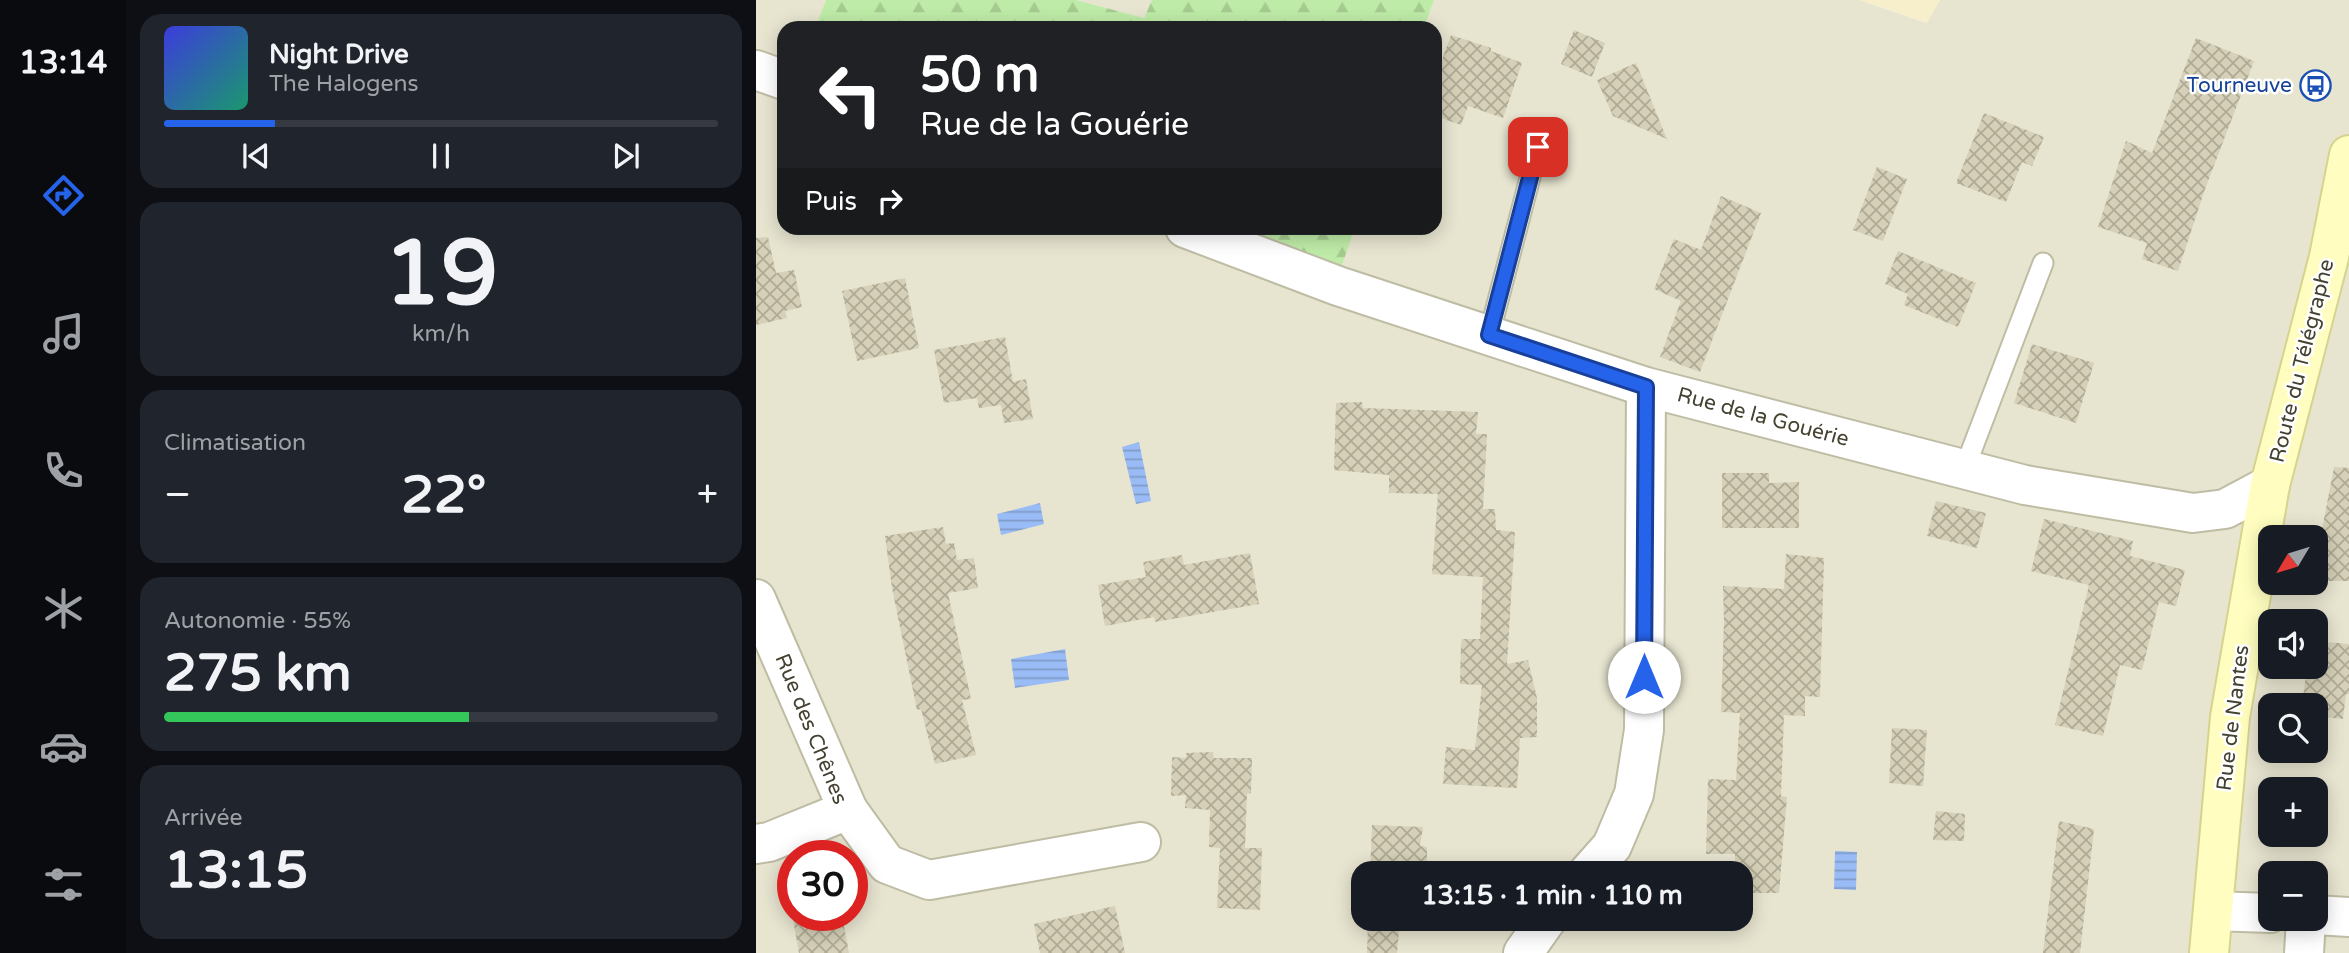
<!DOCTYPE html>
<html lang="fr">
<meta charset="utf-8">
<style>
:root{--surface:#171b24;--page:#20242c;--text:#f1f3f6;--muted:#9ea1a6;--line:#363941;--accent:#2563eb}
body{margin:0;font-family:"Varela Round",sans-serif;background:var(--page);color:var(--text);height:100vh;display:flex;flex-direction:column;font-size:26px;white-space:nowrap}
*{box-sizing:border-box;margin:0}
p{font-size:23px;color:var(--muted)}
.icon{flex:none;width:38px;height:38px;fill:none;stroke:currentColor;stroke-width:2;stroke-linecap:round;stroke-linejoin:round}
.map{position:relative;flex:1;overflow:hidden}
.drawer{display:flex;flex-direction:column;gap:14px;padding:14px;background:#0d0f14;width:630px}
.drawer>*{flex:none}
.banner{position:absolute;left:21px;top:21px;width:665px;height:214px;border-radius:21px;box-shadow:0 4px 18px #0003;background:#202124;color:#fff;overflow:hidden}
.needle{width:46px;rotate:232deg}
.fabs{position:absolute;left:1502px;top:525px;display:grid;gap:14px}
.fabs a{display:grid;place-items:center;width:70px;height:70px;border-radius:14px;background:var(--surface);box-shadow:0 4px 18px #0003;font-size:35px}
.speed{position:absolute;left:21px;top:840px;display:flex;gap:14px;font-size:35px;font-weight:700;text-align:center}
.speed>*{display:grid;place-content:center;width:91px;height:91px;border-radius:50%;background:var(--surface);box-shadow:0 4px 18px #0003;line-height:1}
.speed .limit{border:10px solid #d22;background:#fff;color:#111}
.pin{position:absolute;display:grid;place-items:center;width:60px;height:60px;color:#fff;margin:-30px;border-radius:14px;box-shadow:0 4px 10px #0006}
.me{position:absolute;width:77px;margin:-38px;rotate:0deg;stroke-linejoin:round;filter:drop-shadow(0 0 5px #0008)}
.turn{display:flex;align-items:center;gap:24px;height:147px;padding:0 28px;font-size:32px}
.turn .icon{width:91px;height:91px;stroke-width:2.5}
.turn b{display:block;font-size:49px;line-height:60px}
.then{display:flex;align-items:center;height:66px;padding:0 28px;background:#0003;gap:14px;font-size:26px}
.big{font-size:52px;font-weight:800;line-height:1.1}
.drawer .widget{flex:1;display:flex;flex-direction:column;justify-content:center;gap:10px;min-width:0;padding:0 24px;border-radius:21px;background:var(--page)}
.drawer .dial{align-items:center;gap:0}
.dial b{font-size:91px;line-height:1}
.song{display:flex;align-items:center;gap:21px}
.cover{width:84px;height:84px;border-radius:10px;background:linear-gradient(135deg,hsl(240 70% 55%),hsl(160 70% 35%))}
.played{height:7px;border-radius:4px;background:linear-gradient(90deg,var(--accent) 20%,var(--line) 20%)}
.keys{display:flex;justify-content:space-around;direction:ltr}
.heat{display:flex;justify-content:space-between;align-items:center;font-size:38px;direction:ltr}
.charge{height:10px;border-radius:5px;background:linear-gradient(90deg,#34c759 55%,var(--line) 0)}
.trip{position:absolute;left:595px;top:861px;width:402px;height:70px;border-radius:21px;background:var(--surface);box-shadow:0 4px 18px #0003;font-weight:800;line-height:70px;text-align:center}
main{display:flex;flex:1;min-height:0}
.tab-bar{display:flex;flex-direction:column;width:126px;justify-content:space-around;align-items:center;background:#090b0e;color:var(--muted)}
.tab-bar .icon{width:49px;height:49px}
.tab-bar .selected{color:var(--accent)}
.tab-bar b{font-size:32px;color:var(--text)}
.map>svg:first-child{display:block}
</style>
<main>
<nav class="tab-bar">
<b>13:14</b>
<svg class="icon selected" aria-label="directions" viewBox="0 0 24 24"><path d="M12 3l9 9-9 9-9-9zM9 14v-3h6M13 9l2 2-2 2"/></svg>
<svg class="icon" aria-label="music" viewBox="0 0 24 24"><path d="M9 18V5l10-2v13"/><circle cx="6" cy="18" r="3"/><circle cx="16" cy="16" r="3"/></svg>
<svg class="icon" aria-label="phone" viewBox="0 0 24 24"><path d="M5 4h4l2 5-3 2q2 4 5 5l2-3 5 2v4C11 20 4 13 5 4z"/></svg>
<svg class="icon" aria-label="climate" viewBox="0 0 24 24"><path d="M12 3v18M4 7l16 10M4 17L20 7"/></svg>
<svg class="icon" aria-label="car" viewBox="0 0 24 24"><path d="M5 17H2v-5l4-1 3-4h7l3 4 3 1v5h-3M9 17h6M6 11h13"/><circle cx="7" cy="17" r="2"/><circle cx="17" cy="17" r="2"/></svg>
<svg class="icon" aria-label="filters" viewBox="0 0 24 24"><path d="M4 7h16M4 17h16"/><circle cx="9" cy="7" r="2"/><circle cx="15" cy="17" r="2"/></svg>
</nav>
<section class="drawer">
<div class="widget">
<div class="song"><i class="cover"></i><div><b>Night Drive</b><p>The Halogens</p></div></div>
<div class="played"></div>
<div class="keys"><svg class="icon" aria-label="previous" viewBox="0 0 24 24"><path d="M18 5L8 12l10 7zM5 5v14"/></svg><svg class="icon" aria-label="pause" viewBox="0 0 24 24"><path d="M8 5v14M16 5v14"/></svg><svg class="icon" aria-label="next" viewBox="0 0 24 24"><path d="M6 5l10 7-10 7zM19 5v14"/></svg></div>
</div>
<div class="widget dial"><b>19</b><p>km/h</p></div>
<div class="widget"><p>Climatisation</p>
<div class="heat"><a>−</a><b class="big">22°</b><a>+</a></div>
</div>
<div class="widget"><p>Autonomie · 55%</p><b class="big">275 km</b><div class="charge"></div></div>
<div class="widget"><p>Arrivée</p><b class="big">13:15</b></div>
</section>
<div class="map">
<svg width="1593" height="953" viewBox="0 0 1593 953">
<defs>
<pattern id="forest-firs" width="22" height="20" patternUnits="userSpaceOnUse" patternTransform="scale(1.75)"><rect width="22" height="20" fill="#beeba7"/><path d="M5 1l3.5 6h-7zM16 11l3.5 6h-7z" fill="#a5cb90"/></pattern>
<pattern id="water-rules" width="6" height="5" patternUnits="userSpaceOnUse" patternTransform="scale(1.75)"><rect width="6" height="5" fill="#99bbf6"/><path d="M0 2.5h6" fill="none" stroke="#7f9ac8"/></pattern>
<pattern id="building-cross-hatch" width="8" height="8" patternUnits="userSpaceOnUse" patternTransform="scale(1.75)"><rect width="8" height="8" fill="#d5d0b7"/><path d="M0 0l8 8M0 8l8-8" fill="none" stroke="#afaa95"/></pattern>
</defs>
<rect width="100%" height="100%" fill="#f3f1e2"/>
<g fill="#e7e5d0" fill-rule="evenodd">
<path d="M0,0H70L59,28H28V228H483L586,265L599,228H679V28H668L678,0H1103L1170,23L1184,0H1593V953H0ZM1514,537H1559V583H1514ZM1514,621H1559V667H1514ZM1514,705H1559V751H1514ZM1514,789H1559V835H1514ZM37,856H96V915H37ZM607,873H985V919H607ZM1514,873H1559V919H1514Z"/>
<path d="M320,0H396L388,18Z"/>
</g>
<path fill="#f7eecb" d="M1103,0H1184L1171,23Z"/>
<g fill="url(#forest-firs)">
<path d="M70,0H320L388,18L396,0H678L668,28H59Z"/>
<path d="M483,228H599L586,265Z"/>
</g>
<g fill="url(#water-rules)">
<path d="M383,442L395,501L380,504L366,447Z"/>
<path d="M284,503L288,524L245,535L241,514Z"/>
<path d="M309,649L313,680L259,688L255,659Z"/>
<path d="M1079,851L1101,852L1100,890L1078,889Z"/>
</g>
<g fill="url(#building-cross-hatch)">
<path d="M818,30L849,43L836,77L805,64Z"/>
<path d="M695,35L735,48V51L766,63L747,118L712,106L705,125L679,116V79Z"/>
<path d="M1440,38L1498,61L1449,189L1422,271L1386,259L1391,243L1342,227L1370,141L1396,153Z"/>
<path d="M880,63L911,139L857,116L841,80Z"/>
<path d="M1228,113L1288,137L1276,166L1266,162L1250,202L1200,183Z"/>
<path d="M1121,167L1151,179L1127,241L1097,230Z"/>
<path d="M965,196L1005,213L944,372L904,357L925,301L898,289L918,239L945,250Z"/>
<path d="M12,237L20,273L38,270L46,307L29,311L31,318L0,325V238Z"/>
<path d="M1142,251L1220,283L1202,327L1148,305L1152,294L1129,284Z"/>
<path d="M149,278L163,348L101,361L86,291Z"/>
<path d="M249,337L257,382L270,379L277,419L248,423L245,405L223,408L221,398L188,403L178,350Z"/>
<path d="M1276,344L1338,363L1320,423L1258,403Z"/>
<path d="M606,402L607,408L722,412L720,434H731L727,509H739L740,530L759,532L751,664L772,660L781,698V737L764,738L761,788L687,784L690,747L719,750L726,685L704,684L705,644L706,639H724L727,577L676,574L682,494L633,493V475L578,470L580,403Z"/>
<path d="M1578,467L1593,468V581H1559V566Z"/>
<path d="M966,473H1013V483L1043,482V528H966Z"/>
<path d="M1180,501L1230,513L1221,548L1171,536Z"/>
<path d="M1288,519L1377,541L1374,556L1429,570L1420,606L1403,602L1386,670L1364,665L1347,736L1299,725L1333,585L1275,571Z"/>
<path d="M187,527L190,544L198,543L201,560L218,558L222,588L192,593L215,699L206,700L220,755L179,764L165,709L161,710L136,588L129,536Z"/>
<path d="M494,553L503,604L399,622L398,617L349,626L342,585L390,577L387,562L426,555L428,565Z"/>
<path d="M1030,554L1068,558L1064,697L1049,696V716L1028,715L1025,796L1031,797L1023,893H985V873H979V854H950L952,779L980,780L984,713L965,712L968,621L967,586L1028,589Z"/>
<path d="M1559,641L1593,644V694H1590L1587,719L1559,716V705H1546L1551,667H1559Z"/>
<path d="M1136,728L1171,730L1167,786L1133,783Z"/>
<path d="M457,752L458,758H496L495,793L491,794L489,848H506L504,910L461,908L464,848L453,847L454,810L429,808L430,795L415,796L416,757L430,758V753Z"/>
<path d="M1180,811L1209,814L1208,841L1177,840Z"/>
<path d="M1303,821L1338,829L1324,953H1287Z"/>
<path d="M616,825L667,827L664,846L671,847V873H614Z"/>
<path d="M359,906L369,953H284L278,924Z"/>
<path d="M57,915H86L93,953H43L37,919Z"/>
<path d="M612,919H644L641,953H611Z"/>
</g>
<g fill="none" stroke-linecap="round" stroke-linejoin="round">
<defs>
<g id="service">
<path d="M733,335L782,147"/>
<path d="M1208,470L1287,263"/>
</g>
<g id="minor">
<path d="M0,70L28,80"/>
<path d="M429,228L582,286L890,387L1269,485L1437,513L1469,509L1514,485"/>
<path d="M0,599L92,810L13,842L0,844"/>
<path d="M92,810L131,864L173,880L385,842"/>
<path d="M832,873L856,846L878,794L888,730L890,387"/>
<path d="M1457,911L1514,913"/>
<path d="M1559,915L1593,917"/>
<path d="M767,953L791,919"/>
<path d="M1548,953L1550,919"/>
</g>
<path id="secondary" d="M1453,953L1474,717L1514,485L1573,257L1593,155"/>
</defs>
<use href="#service" stroke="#bfbca4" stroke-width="23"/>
<use href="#minor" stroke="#bfbca4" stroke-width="42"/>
<use href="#secondary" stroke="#d6d38e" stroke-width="42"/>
<use href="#service" stroke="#fff" stroke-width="19"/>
<use href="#minor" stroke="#fff" stroke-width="38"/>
<use href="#secondary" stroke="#fffec0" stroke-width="38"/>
</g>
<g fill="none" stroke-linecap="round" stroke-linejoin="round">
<defs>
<path id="route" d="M782,147L733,335L890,387L888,677"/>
</defs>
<use href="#route" stroke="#184099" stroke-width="18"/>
<use href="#route" stroke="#2563eb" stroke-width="12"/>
</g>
<defs>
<symbol id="bus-ring" viewBox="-11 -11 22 22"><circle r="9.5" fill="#fff" stroke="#1a4fb4" stroke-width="1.5"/><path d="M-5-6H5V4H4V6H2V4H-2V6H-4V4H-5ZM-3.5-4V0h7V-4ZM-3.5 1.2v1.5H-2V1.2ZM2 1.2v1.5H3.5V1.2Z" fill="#1a4fb4"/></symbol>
</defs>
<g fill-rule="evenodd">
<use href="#bus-ring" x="1542" y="68" width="35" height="35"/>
</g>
<g text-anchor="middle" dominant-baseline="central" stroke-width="5" stroke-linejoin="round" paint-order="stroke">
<g font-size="21" fill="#164399" stroke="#fff" text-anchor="end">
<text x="1536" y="85">Tourneuve</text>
</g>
<g font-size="21" fill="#454232" stroke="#fff">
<text transform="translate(1546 361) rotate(-76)">Route du Télégraphe</text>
<text transform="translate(1007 417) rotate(15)">Rue de la Gouérie</text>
<text transform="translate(1477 718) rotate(-83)">Rue de Nantes</text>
<text transform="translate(55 729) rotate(68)">Rue des Chênes</text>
</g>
</g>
</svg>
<div class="fabs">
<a><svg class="needle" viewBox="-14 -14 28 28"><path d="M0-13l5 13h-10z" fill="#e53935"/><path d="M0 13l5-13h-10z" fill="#9ea1a6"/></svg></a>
<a><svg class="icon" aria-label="sound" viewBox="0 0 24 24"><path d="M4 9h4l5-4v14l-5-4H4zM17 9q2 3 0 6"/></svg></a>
<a><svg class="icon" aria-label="search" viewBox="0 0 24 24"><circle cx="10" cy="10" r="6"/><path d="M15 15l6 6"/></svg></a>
<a>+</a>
<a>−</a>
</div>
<div class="speed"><div class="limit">30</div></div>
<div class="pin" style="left:782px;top:147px;background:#d93025"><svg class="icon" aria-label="arrive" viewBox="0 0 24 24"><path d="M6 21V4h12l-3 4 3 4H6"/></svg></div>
<svg class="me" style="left:888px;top:677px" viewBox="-20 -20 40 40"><circle r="19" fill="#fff"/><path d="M0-13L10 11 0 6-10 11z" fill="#2563eb"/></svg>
<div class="trip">13:15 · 1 min · 110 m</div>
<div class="banner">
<div class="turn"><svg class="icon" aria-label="left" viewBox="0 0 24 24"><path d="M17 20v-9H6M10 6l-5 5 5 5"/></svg><div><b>50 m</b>Rue de la Gouérie</div></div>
<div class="then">Puis<svg class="icon" aria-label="right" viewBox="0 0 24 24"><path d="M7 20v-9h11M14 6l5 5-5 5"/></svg></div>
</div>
</div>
</main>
